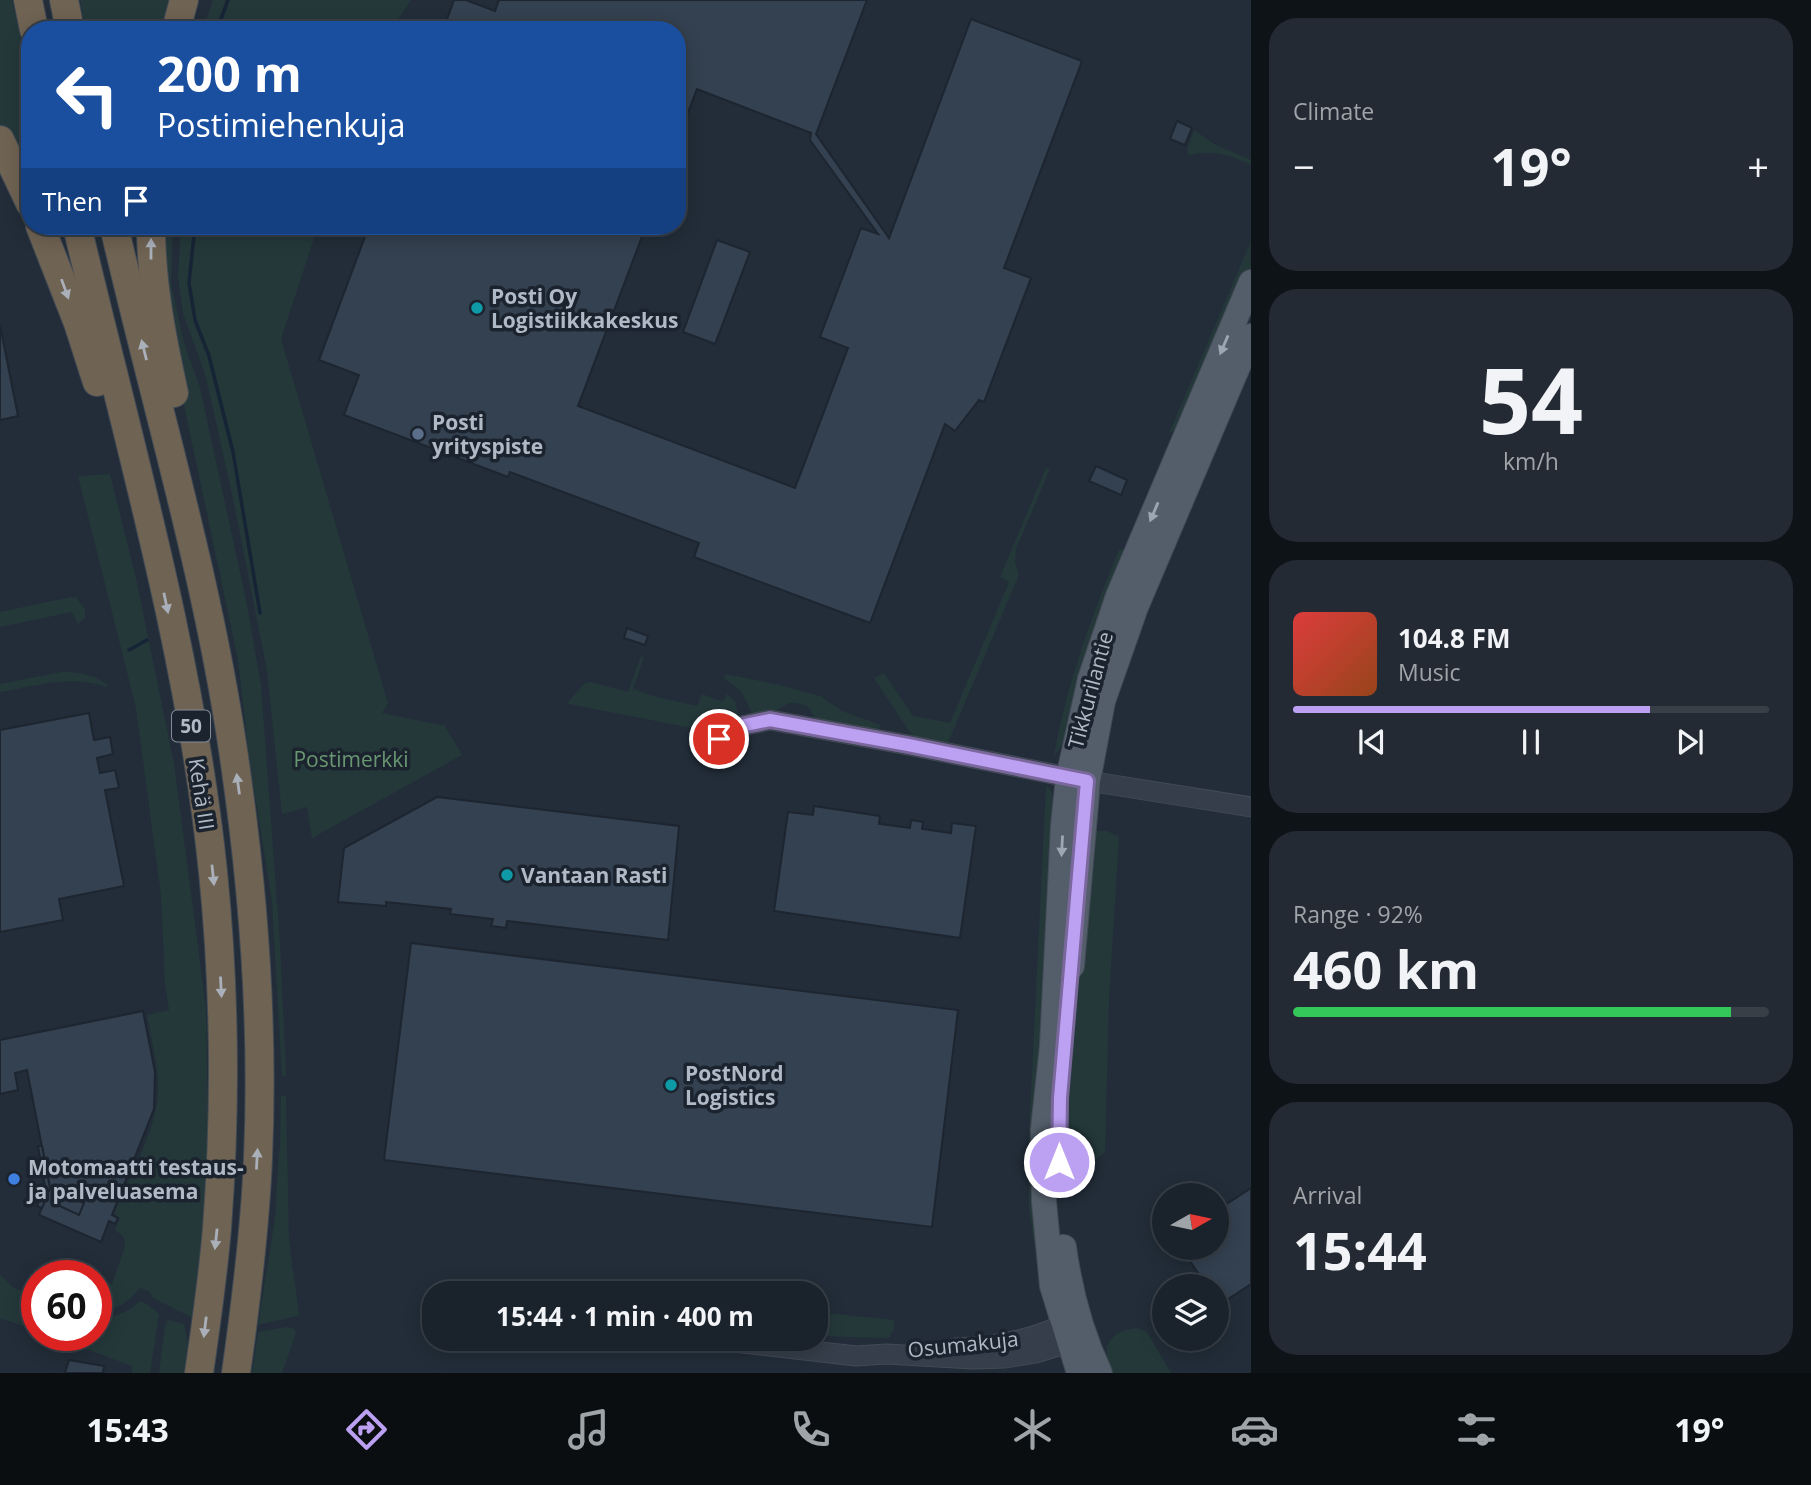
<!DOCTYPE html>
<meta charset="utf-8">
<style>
:root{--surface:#1a222b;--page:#232a33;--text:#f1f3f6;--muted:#9fa4a9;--line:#383f47;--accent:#bca0f2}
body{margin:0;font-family:"Open Sans",sans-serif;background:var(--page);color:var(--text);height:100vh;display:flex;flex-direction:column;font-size:26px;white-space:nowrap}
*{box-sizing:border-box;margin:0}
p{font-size:23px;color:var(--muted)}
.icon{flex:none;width:38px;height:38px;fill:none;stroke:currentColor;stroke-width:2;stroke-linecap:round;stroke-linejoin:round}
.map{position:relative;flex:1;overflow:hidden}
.sheet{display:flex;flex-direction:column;gap:18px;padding:18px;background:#0e1318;width:560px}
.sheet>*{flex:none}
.hud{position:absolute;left:21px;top:21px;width:665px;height:214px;border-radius:28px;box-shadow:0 4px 18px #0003,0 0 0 2px var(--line);background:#1a4fa0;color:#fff;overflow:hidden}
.needle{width:46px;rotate:81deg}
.controls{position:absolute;left:1152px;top:1183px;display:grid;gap:14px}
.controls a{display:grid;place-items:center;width:77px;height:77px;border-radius:50%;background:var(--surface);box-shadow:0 4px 18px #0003,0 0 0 2px var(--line);font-size:35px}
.speed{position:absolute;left:21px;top:1260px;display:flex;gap:14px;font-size:35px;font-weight:700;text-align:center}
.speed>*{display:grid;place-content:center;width:91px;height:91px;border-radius:50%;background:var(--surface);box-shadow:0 4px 18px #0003,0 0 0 2px var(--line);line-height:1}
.speed .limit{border:10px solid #d22;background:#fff;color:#111}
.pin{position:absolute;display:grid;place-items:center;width:60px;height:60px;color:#fff;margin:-30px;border:4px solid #fff;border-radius:50%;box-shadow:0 2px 7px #0007}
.me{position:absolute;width:77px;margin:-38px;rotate:0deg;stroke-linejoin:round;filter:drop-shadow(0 0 5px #0008)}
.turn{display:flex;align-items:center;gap:24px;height:147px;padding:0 21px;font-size:32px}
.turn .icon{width:91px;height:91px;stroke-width:2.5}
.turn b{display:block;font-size:49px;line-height:60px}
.then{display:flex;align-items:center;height:66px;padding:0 21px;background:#0003;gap:14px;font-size:26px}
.big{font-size:52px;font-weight:700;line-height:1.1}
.sheet .card{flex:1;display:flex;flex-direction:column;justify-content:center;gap:10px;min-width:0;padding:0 24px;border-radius:28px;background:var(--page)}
.sheet .dial{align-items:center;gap:0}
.dial b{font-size:91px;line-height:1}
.song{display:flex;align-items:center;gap:21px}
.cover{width:84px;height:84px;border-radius:10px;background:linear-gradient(135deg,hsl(0 70% 55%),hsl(20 70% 35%))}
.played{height:7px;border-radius:4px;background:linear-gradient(90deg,var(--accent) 75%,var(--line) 75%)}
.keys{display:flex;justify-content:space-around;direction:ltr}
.heat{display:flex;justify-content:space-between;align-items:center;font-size:38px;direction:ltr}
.charge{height:10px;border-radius:5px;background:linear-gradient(90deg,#34c759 92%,var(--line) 0)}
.trip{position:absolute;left:422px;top:1281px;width:406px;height:70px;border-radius:28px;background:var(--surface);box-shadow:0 4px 18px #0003,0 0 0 2px var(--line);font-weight:700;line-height:70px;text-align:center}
.tab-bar{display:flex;height:112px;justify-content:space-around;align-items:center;background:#0a0e11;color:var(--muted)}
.tab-bar .icon{width:49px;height:49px}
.tab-bar .selected{color:var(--accent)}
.tab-bar b{font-size:32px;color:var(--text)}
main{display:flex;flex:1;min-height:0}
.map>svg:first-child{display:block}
</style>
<main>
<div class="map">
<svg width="1251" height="1373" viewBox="0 0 1251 1373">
<rect width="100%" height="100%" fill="#222d39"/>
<g fill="#24383a">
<path d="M0,0H12L30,81V186L0,129Z"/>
<path d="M80,0H174L165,30H86Z"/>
<path d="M213,0H411L391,30H203Z"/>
<path d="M1194,130L1214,144L1251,160V165C1227,154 1214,150 1188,155L1187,149Z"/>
<path d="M159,226H173L171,284L176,307L184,343L200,388L246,600L261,685L280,944L286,1075L282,1077L272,901L250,765L238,660L177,372Z"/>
<path d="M181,226H318L281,339L388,703L382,713L445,726L462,755L312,838L307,807L282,814L267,671L234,503L206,377L183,313L178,277Z"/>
<path d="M1251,241V271L1182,427L1169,433Z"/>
<path d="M1046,468L1050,469L1016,549L1015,562L1019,575L947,745C931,742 917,742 907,728L874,678L884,673L913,716L950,723L1009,582L1000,577Z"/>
<path d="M110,474L136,578L174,764L206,1008L208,1143L202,1242L193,1318L153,1298L149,1291L140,1288C128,1302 116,1312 96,1311V1303L104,1285L96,1282V1278L112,1284L125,1247L124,1237L115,1230L120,1219L114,1214C128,1180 158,1127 158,1091C159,1066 151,1040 147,1015L169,1010L165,984L161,895L136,708L78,476Z"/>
<path d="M1122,549L1126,551L1081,684L1071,707L1062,746L1054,756C1067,684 1091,617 1119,550Z"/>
<path d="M71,597L77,598L85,610V618L78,624L72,612L0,627V612Z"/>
<path d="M641,656L644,657L633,689L653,696L697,706L702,694L723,702L727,694L735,702L739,717L720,725L712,732L569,704L568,702L585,683L591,682L628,692Z"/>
<path d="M61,672C78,672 94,674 108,685L106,687C71,674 36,686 0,692V684Z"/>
<path d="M725,674L780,685L820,696L842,711L881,725L877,730L817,720L807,706L796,703H789L776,711L753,715L741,691L724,678Z"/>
<path d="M1046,786L1050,789L1054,798L1038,1249L1035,1250L1029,1208V1135Z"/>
<path d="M1096,831H1107L1119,837L1109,999L1105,1152C1091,1165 1076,1172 1066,1150C1057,1131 1070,1038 1072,1012L1077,1002L1089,835Z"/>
<path d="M281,1096H286L289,1241L299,1314L297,1316L258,1325L275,1218L279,1151L280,1150Z"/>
<path d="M0,1275L14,1288L37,1297V1331L0,1318Z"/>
<path d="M140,1301L148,1305L159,1314L150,1373H132V1366L49,1335H96V1319C114,1317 126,1314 140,1301Z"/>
<path d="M816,1312L894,1320V1329L889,1338L816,1336Z"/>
<path d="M168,1320L184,1324L188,1344L185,1373H159L165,1326Z"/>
<path d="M287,1327L293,1328L296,1333L282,1373H252L258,1332Z"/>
<path d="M1137,1328L1147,1332L1171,1373H1111C1101,1347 1107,1332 1137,1328Z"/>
</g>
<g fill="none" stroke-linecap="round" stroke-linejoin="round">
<g stroke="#162436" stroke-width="3.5">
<path d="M217,30L228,0"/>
<path d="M195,226L189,283L195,320L209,356L233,452L260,613"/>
<path d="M129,650L147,640"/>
</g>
</g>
<g fill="#344150" stroke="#1d2530" stroke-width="2">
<path d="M454,0H466L495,11L499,0H867L816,134L889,238L971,19L1082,61L1004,268L1031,278L984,402L979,400L955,431L945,424L870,623L694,557L699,543L510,472L508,477L344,415L359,375L319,360L369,226H646L578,406L795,488L848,348L820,337L861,228L878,234L810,140L811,133L697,89L677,141V30H443Z"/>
<path d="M1177,121L1192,128L1185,145L1170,139Z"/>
<path d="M717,240L750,252L715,344L683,332Z"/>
<path d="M0,325L18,416L0,420Z"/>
<path d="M1096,466L1127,480L1121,495L1089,481Z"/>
<path d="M627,628L648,636L645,645L624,638Z"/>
<path d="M89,713L94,740L110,737L113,754L97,758L100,773L115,770L119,788L105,790L124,886L59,899L63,920L0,932V730Z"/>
<path d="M437,797L679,826L668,940L507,921L506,928L491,926L493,919L450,914L451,909L386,902V906L338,902L344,848Z"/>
<path d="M814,806L880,816L879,824L910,828L911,820L923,822L922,829L951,833L952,823L976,826L960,938L774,911L788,812L813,815Z"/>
<path d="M411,943L958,1010L932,1227L384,1160Z"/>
<path d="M143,1011L155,1072L154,1109L112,1215L118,1218L115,1224L109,1221L101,1242L39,1215L50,1188L27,1070L15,1073L18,1090L0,1094V1040Z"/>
<path d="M38,1146H42L50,1188L42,1208L37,1206L45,1187Z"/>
<path d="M1251,1188V1284L1219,1305L1216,1301V1286H1207L1181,1248H1216V1211Z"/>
<path d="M56,1191L84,1203L79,1215L51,1202Z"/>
<path d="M69,1360L104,1366L103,1373H65Z"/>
</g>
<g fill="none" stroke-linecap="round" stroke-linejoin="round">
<defs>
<g id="minor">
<path d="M718,744L719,739L736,727L770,720L908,745L1088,781L1251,807"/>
<path d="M707,1339L856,1356L886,1354L973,1359L1005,1358L1036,1353L1068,1343L1082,1336"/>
<path d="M955,1348C995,1346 1039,1340 1074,1318"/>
</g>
<g id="major">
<path d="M1072,966L1088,781L1103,701L1136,607L1251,336"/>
<path d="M1064,1247C1070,1291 1081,1333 1100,1373"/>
<path d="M1079,1373L1052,1286L1044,1202L1043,1129L1052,1046L1063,826L1068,778L1090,679L1118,596L1251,282"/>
</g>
<g id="highway">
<path d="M28,0L34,30"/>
<path d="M64,0L70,30"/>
<path d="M176,30L184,0"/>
<path d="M0,140L30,203"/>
<path d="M40,226L78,323L97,382"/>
<path d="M77,226C127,437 191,656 213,872C225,990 226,1109 217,1228C213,1276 206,1325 199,1373"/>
<path d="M114,226C154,400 207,573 233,750C253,884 264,1022 258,1158C255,1230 246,1302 236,1373"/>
<path d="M151,226C151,283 162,338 174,393"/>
</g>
</defs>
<use href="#minor" stroke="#424a56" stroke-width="21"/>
<use href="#major" stroke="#424a56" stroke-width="26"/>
<use href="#highway" stroke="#404954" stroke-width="30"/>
<use href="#minor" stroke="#353e4a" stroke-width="19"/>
<use href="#major" stroke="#535e6a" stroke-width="24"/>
<use href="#highway" stroke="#6f6353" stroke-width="28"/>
</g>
<defs><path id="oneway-solid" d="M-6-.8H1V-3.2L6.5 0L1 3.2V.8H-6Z" transform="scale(1.75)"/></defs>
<g fill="#aab0ba">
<use href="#oneway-solid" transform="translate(151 249) rotate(-90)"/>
<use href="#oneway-solid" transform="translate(65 289) rotate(70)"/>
<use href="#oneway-solid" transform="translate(144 350) rotate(-104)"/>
<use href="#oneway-solid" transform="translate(166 603) rotate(78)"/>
<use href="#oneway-solid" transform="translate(238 784) rotate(-98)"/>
<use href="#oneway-solid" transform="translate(213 875) rotate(84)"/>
<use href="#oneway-solid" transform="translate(221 987) rotate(87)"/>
<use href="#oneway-solid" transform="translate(257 1159) rotate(-87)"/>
<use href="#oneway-solid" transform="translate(216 1239) rotate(96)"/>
<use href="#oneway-solid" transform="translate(205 1327) rotate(97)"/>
</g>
<g fill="#9da7b4">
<use href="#oneway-solid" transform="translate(1224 345) rotate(113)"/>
<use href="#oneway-solid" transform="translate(1154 512) rotate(113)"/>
<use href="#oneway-solid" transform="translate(1062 846) rotate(93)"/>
</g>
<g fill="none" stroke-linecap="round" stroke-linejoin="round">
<defs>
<path id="route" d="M719,739L736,727L770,720L908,745L1087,781L1060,1098L1059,1162"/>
</defs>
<use href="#route" stroke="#7a689d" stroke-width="18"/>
<use href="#route" stroke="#bca0f2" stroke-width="12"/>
</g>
<g fill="#0f9aa8" stroke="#1b232e" stroke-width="2.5">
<circle cx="477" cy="308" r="7"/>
<circle cx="507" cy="875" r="7"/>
<circle cx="671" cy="1085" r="7"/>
</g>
<circle fill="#5c6f8a" stroke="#1b232e" stroke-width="2.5" cx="418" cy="434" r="7"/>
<circle fill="#3f7fe0" stroke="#1b232e" stroke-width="2.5" cx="14" cy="1179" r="7"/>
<g text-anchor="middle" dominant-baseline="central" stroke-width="7" stroke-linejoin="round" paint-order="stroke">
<rect fill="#1b232e" stroke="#838c98" stroke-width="2" x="172" y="710.5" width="38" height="31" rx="5"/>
<g font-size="19" font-weight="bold" fill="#b0b9c6">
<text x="191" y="726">50</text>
</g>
<g font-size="21" font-weight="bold" fill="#b0b9c6" stroke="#1b232e" text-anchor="start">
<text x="491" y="296">Posti Oy<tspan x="491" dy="24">Logistiikkakeskus</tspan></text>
<text x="432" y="422">Posti<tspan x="432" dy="24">yrityspiste</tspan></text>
<text x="521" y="875">Vantaan Rasti</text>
<text x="685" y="1073">PostNord<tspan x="685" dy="24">Logistics</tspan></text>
<text x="28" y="1167">Motomaatti testaus-<tspan x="28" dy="24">ja palveluasema</tspan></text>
</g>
<g font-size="21" fill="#b0b9c6" stroke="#1b232e">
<text transform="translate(1090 690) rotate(-75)">Tikkurilantie</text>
<text transform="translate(202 794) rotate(81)">Kehä III</text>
<text transform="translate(963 1344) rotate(-6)">Osumakuja</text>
</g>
<g font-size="21" fill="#689671" stroke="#1b232e">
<text x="351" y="759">Postimerkki</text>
</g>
</g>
</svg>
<div class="controls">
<a><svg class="needle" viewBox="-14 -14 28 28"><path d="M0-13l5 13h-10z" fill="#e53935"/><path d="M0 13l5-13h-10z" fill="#9fa4a9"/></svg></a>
<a><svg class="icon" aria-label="layers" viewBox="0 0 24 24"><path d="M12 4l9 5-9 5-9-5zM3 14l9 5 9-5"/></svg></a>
</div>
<div class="speed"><div class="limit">60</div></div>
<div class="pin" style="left:719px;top:739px;background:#d93025"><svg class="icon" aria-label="arrive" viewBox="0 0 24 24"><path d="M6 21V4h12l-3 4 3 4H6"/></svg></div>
<svg class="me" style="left:1059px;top:1162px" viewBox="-20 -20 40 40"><circle r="17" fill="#bca0f2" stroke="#fff" stroke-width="3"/><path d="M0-11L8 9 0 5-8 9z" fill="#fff"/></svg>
<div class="trip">15:44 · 1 min · 400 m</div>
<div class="hud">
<div class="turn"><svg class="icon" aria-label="left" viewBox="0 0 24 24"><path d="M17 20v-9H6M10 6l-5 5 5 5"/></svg><div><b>200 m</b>Postimiehenkuja</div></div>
<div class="then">Then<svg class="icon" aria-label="arrive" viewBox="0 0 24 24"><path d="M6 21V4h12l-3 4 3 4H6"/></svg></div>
</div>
</div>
<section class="sheet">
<div class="card"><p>Climate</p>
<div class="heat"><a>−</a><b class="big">19°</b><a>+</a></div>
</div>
<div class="card dial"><b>54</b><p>km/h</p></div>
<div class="card">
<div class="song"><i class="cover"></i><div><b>104.8 FM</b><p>Music</p></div></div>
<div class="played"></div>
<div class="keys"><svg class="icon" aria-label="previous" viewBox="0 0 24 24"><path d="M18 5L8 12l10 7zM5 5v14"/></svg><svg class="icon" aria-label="pause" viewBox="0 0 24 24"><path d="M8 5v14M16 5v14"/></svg><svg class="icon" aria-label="next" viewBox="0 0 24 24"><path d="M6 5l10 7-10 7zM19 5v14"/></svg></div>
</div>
<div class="card"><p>Range · 92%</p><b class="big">460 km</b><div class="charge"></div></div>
<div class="card"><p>Arrival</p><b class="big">15:44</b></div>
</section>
</main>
<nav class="tab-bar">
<b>15:43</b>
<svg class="icon selected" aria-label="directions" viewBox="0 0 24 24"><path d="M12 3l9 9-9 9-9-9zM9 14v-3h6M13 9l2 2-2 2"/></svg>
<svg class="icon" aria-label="music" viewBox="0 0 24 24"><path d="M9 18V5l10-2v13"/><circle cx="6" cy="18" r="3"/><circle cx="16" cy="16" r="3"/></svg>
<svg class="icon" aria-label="phone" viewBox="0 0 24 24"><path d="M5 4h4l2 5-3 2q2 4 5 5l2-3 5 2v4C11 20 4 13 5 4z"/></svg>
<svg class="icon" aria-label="climate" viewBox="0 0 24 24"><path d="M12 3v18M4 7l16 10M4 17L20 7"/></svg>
<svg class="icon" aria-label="car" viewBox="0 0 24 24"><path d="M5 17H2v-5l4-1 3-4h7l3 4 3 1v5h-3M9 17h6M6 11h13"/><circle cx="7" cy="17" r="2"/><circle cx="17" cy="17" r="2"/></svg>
<svg class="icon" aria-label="filters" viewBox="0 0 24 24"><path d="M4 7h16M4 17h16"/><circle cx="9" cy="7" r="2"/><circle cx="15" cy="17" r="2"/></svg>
<b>19°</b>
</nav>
